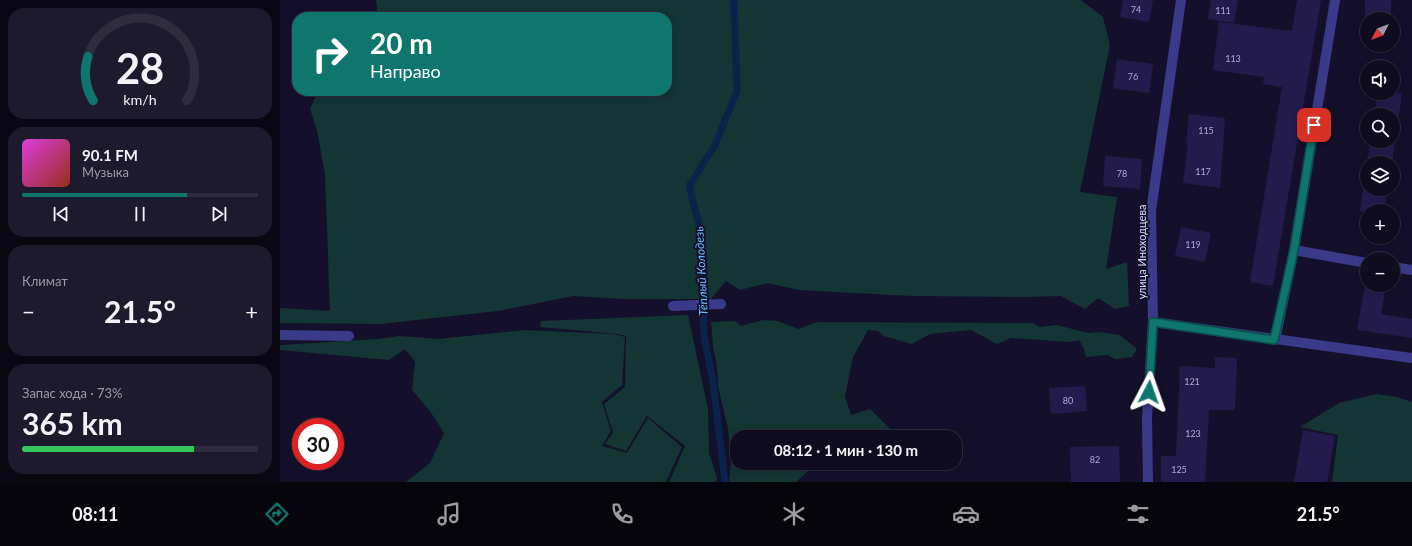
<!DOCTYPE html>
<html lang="ru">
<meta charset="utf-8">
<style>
:root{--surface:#0f0c20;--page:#1d1a2d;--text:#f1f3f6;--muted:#9b9ba5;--line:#2f2c3e;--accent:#0f766e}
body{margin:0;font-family:Lato,sans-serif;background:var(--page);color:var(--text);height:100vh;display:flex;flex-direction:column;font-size:15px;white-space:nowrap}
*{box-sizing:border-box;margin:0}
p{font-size:13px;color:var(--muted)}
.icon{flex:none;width:22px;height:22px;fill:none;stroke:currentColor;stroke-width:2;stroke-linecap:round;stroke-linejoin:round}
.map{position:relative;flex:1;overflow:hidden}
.sheet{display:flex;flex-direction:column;gap:8px;padding:8px;background:#080712;width:280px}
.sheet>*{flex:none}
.hud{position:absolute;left:12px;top:12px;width:380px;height:84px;border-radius:16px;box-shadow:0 2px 10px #0003,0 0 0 1px var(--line);background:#0f766e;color:#fff;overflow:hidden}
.needle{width:26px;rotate:228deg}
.buttons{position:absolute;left:1080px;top:12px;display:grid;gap:8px}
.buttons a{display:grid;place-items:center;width:40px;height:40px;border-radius:50%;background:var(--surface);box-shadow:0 2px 10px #0003,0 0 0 1px var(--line);font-size:20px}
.speed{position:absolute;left:12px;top:418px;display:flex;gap:8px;font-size:20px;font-weight:700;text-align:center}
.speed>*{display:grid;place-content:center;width:52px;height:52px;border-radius:50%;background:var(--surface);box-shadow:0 2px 10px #0003,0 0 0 1px var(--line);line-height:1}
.speed .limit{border:6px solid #d22;background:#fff;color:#111}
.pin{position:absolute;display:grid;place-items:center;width:34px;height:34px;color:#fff;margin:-17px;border-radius:8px;box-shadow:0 2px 6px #0006}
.me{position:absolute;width:44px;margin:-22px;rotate:4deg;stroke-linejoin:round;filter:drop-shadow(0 0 3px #0008)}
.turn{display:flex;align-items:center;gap:14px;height:84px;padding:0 12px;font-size:18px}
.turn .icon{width:52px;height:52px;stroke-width:2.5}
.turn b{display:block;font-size:28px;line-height:34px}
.big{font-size:30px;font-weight:700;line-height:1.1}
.sheet .widget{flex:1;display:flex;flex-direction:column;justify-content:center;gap:6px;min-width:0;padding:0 14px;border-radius:16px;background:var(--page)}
.sheet .dial{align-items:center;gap:0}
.dial svg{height:104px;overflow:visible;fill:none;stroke:var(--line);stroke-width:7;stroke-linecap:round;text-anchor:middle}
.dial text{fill:var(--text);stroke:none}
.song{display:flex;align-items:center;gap:12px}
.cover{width:48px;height:48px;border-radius:6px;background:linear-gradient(135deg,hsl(300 70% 55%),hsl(10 70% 35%))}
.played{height:4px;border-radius:2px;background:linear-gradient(90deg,var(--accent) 70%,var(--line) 70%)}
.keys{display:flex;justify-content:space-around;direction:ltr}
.heat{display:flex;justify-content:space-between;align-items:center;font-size:22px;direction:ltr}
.charge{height:6px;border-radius:3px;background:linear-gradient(90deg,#34c759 73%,var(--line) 0)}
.trip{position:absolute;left:450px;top:430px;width:232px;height:40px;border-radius:16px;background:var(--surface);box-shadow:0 2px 10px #0003,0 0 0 1px var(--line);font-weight:700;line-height:40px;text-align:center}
.dock{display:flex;height:64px;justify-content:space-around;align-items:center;background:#06050d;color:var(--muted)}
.dock .icon{width:28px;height:28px}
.dock .on{color:var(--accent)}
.dock b{font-size:18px;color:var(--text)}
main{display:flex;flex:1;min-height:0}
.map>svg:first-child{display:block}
</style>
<main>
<section class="sheet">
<div class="widget dial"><svg viewBox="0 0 100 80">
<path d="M14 69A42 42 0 1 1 86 69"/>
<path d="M14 69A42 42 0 0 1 10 35" stroke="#0f766e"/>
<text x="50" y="56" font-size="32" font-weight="700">28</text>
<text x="50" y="72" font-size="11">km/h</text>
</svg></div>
<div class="widget">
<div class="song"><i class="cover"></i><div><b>90.1 FM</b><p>Музыка</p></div></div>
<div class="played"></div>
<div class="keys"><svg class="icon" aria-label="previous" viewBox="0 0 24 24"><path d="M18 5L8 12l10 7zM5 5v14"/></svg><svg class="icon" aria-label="pause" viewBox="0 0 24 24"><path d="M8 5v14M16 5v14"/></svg><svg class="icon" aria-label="next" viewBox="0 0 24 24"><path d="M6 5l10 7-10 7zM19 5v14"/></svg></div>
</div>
<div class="widget"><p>Климат</p>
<div class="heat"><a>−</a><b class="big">21.5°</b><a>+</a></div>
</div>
<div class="widget"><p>Запас хода · 73%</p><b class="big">365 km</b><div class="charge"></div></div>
</section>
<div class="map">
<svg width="1132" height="482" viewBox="0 0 1132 482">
<rect width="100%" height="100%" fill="#14102b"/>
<g fill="#133533">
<path d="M96,0H801L823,17L830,45L800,192L837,197L826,269L847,262L849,306L835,309L818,298L805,309L781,296L748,297L632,296L519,290L488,283L460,290L446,281L431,299H344L293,296L218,311L101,324L0,323V308L50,311L45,175L37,130L30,109L38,91H387V17H98Z"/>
<path d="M408,315L428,409L429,453L437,478L436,482H389L405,446L367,416L346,451L325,444L333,432L324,404L345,387L346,336L337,334L260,327L261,321Z"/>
<path d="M483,320L498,321L518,329L537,322L753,323L760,327L777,325L808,333L819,332L840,335L857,349L852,357L836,359L827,355L806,357L804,349L799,340L789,342L731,338L717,344L691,330L650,334L632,344L604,336L598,331L588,330L573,357L565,396L571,415L590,409L610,429L580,437H457V463H537L516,482H449L451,459L448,429L438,386L437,366L433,347L431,322L455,321L461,326Z"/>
<path d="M245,330L333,334L345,337L342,385L322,402L331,431L322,446L347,453L368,418L402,447L386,482H126L150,463L164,433L150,411L132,390L135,362L125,349L109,360L0,350V345L98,339L120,336L158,339Z"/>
<path d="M1097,394L1117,397L1132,402V482H1052L1058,435L1020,427L1059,403Z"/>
</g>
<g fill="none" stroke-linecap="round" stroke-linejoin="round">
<path stroke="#09234b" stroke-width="7" d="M445,482L433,382L424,336L420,229L409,186L435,145L457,91L454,0"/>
</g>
<g fill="#241b4d">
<path d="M843,0H873L869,22L840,17Z"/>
<path d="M931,0H958L954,23L928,19Z"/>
<path d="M1017,0H1041L993,286L970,282L1002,87L983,84L984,77L933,70L939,22L1012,31Z"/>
<rect x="1085" y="0" width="26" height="19"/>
<path d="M837,59L873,64L869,93L833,88Z"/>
<path d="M1098,93H1122L1112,163H1087L1090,141H1113V115H1094Z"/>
<path d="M909,114L945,118L940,188L903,183L908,143H906Z"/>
<path d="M825,156L862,159L860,189L823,186Z"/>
<path d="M1087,163V189H1108L1104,211H1080Z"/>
<path d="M901,227L931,233L925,262L895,256Z"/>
<path d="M1085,285H1106L1101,314L1132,319V338L1077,330Z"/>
<path d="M935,357L957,358L955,410H929L925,482H881V456H896L900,366L935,368Z"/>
<path d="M805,386L807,411L771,414L769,388Z"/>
<path d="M1023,430L1055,436L1047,482H1014Z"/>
<path d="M839,446L840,482H791L790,447Z"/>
</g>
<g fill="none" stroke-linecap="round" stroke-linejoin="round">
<g stroke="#3a3a8b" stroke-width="10">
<path d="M1014,250L1087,263"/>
<path d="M1113,267L1132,270"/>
<path d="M393,306L441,304"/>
<path d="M873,322L1132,358"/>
<path d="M995,340L1014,250L1055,0"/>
</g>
<g stroke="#3a3a8b" stroke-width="10">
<path d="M0,335L69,336"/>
<path d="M868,482L867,419L873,322L871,211L901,0"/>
</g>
</g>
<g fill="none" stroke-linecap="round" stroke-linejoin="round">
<defs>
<path id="route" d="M869,392L873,322L994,340L1014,250L1034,125"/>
</defs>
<use href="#route" stroke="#0a4d48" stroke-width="10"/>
<use href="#route" stroke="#0f766e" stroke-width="7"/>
</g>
<g text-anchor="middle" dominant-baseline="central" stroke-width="4" stroke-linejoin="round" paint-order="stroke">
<g font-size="9" fill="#afaad2">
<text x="856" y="9">74</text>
<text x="943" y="10">111</text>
<text x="953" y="58">113</text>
<text x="853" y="76">76</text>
<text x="926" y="130">115</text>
<text x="923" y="171">117</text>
<text x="842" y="173">78</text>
<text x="913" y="244">119</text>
<text x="912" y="381">121</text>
<text x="788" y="400">80</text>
<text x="913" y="433">123</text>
<text x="815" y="459">82</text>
<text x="899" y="469">125</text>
</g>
<g font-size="11" fill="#dddaff" stroke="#14102b">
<text transform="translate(861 252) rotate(-90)">улица Иноходцева</text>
</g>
<g font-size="12" font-style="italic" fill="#68beff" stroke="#14102b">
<text transform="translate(421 271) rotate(-93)">Тёплый Колодезь</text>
</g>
</g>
</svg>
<div class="buttons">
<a><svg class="needle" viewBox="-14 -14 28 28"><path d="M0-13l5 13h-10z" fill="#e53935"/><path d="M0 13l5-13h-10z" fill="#9b9ba5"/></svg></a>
<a><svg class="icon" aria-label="sound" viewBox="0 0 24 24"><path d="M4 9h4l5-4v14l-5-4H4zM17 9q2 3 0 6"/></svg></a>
<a><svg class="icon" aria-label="search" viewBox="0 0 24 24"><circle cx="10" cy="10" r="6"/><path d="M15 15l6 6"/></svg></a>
<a><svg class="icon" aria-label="layers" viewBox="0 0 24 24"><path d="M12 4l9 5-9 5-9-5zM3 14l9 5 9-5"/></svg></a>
<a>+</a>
<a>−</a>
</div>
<div class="speed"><div class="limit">30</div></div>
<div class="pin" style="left:1034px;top:125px;background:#d93025"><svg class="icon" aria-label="arrive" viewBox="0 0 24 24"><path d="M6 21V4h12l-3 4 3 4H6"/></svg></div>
<svg class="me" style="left:869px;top:392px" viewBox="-20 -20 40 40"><path d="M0-17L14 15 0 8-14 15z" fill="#0f766e" stroke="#fff" stroke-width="4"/></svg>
<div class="trip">08:12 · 1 мин · 130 m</div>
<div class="hud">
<div class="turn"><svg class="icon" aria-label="right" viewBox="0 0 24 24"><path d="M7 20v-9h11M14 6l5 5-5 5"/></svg><div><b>20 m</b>Направо</div></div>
</div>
</div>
</main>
<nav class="dock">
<b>08:11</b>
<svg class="icon on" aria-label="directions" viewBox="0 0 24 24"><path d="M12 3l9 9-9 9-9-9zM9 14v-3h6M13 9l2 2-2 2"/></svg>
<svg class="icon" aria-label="music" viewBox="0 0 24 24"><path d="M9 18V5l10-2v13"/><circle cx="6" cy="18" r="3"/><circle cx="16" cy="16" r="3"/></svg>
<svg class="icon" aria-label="phone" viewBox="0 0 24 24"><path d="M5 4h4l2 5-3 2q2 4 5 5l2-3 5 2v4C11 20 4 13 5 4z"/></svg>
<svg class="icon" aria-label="climate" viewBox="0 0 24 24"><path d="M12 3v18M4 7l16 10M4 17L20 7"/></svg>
<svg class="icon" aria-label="car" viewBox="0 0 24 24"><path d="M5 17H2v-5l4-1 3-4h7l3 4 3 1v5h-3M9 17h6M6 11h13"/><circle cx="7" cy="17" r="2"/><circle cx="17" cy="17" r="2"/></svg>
<svg class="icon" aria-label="filters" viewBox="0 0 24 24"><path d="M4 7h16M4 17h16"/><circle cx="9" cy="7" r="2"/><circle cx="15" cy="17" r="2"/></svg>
<b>21.5°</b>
</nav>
